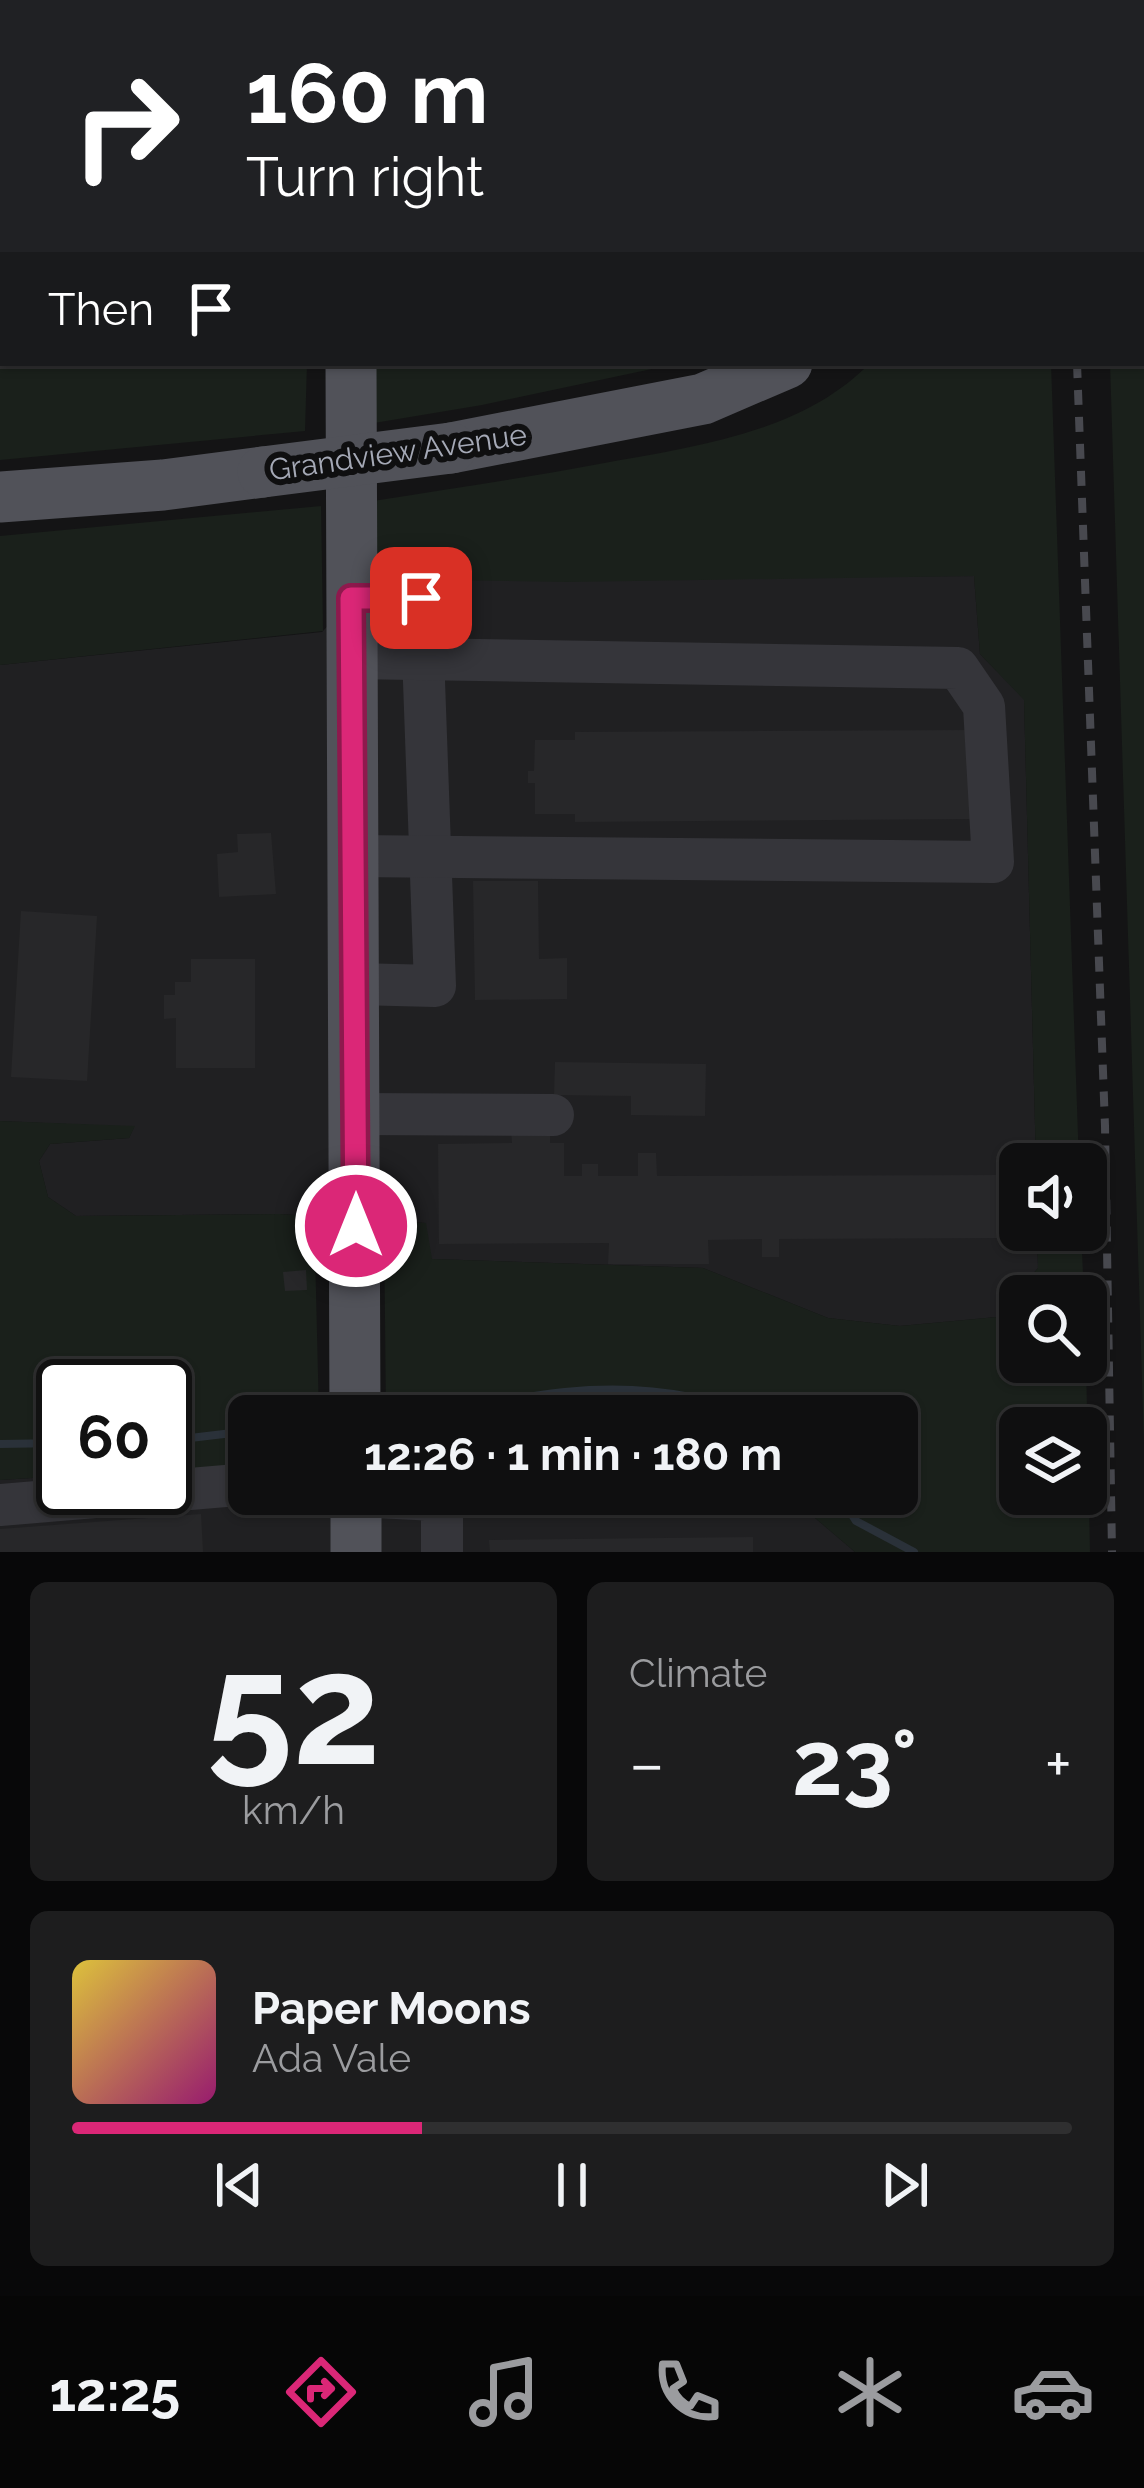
<!DOCTYPE html>
<meta charset="utf-8">
<style>
:root{--surface:#0f0f10;--page:#1d1d1e;--text:#f1f3f6;--muted:#9b9c9f;--line:#2f2f30;--accent:#db2777}
body{margin:0;font-family:Raleway,sans-serif;background:var(--page);color:var(--text);height:100vh;display:flex;flex-direction:column;font-size:45px;white-space:nowrap}
*{box-sizing:border-box;margin:0}
p{font-size:39px;color:var(--muted)}
.icon{flex:none;width:66px;height:66px;fill:none;stroke:currentColor;stroke-width:2;stroke-linecap:round;stroke-linejoin:round}
.map{position:relative;height:1552px;overflow:hidden}
.drawer{display:flex;flex-direction:column;gap:30px;padding:30px;background:#080809;flex:1}
.drawer>*{flex:none}
.top-card{position:absolute;left:0px;top:0px;width:1146px;height:366px;box-shadow:0 3px 9px #0004,0 0 0 3px var(--line);background:#202124;color:#fff;overflow:hidden}
.controls{position:absolute;left:999px;top:1143px;display:grid;gap:24px}
.controls a{display:grid;place-items:center;width:108px;height:108px;border-radius:18px;background:var(--surface);box-shadow:0 3px 9px #0004,0 0 0 3px var(--line);font-size:60px}
.speed{position:absolute;left:36px;top:1359px;display:flex;gap:24px;font-size:60px;font-weight:700;text-align:center}
.speed>*{display:grid;place-content:center;width:156px;height:156px;border-radius:50%;background:var(--surface);box-shadow:0 3px 9px #0004,0 0 0 3px var(--line);line-height:1}
.speed .limit{border:6px solid #111;border-radius:18px;background:#fff;color:#111}
.pin{position:absolute;display:grid;place-items:center;width:102px;height:102px;color:#fff;margin:-51px;border-radius:24px;box-shadow:0 6px 18px #0006}
.me{position:absolute;width:132px;margin:-66px;rotate:0deg;stroke-linejoin:round;filter:drop-shadow(0 0 9px #0008)}
.turn{display:flex;align-items:center;gap:42px;height:252px;padding:0 48px;font-size:54px}
.turn .icon{width:156px;height:156px;stroke-width:2.5}
.turn b{display:block;font-size:84px;line-height:102px}
.then{display:flex;align-items:center;height:114px;padding:0 48px;background:#0003;gap:24px;font-size:45px}
.big{font-size:90px;font-weight:700;line-height:1.1}
.drawer .widget{flex:1;display:flex;flex-direction:column;justify-content:center;gap:18px;min-width:0;padding:0 42px;border-radius:18px;background:var(--page)}
.drawer .dial{align-items:center;gap:0}
.dial b{font-size:156px;line-height:1}
.song{display:flex;align-items:center;gap:36px}
.cover{width:144px;height:144px;border-radius:18px;background:linear-gradient(135deg,hsl(50 70% 55%),hsl(320 70% 35%))}
.played{height:12px;border-radius:6px;background:linear-gradient(90deg,var(--accent) 35%,var(--line) 35%)}
.keys{display:flex;justify-content:space-around;direction:ltr}
.heat{display:flex;justify-content:space-between;align-items:center;font-size:66px;direction:ltr}
.drawer .tiles{flex:1;display:grid;gap:30px;grid-template-columns:1fr 1fr}
.widget:last-child{grid-column:span 2}
.trip{position:absolute;left:228px;top:1395px;width:690px;height:120px;border-radius:18px;background:var(--surface);box-shadow:0 3px 9px #0004,0 0 0 3px var(--line);font-weight:700;line-height:120px;text-align:center}
.menu{display:flex;height:192px;justify-content:space-around;align-items:center;background:#060606;color:var(--muted)}
.menu .icon{width:84px;height:84px}
.menu .active{color:var(--accent)}
.menu b{font-size:54px;color:var(--text)}
.map>svg:first-child{display:block}
</style>
<div class="map">
<svg width="1144" height="1552" viewBox="0 0 1144 1552">
<rect width="100%" height="100%" fill="#141415"/>
<g fill="#202022">
<path d="M0,0H376V3H3L0,230Z"/>
<path d="M974,576L980,654L1024,699L1036,1164H1020V1230H1037L1038,1268L997,1317L900,1326L828,1318L703,1268L431,1259L425,1223L279,1214L76,1216L48,1197L39,1161L50,1144L129,1138L134,1127L0,1121V665L322,632L373,579Z"/>
<path d="M63,1476V1488L249,1494H787L855,1552H0V1480Z"/>
</g>
<g fill="#1a201b" fill-rule="evenodd">
<path d="M498,0H839L842,3H495Z"/>
<path d="M0,230H3V363H307L305,431L0,460Z"/>
<path d="M1143,329L1144,348V1444L1110,363H1143Z"/>
<path d="M376,363H680L482,405L374,423Z"/>
<path d="M870,363H1051L1079,1164H1036L1024,700L980,654L974,576L567,582L373,579V501C448,489 524,478 599,464C692,447 801,434 870,363Z"/>
<path d="M321,506L323,631L0,665V536Z"/>
<path d="M0,1121L135,1126L129,1138L50,1144L39,1161L48,1197L76,1216L279,1214L325,1217L315,1250L319,1416H249V1466L165,1470V1386H63V1476L0,1480Z"/>
<path d="M384,1221L426,1223L432,1259L703,1268L828,1318L900,1326L997,1317L1038,1268L1037,1230H1081L1084,1296H1020V1362H1086L1090,1552H855L787,1494H897V1416H386ZM1020,1428H1086V1494H1020Z"/>
</g>
<g fill="none" stroke-linecap="round" stroke-linejoin="round">
<g stroke="#2a3139" stroke-width="8">
<path d="M441,1416C522,1394 607,1380 690,1397C705,1399 719,1409 733,1416"/>
<path d="M165,1441L249,1431"/>
<path d="M0,1444L63,1443"/>
<path d="M839,1494L856,1521L914,1552"/>
</g>
</g>
<g fill="#272729">
<path d="M970,730V819L575,822V814H535V783H528V771H534L535,740H575V732Z"/>
<path d="M271,833L276,894L219,897L217,854L238,852L237,834Z"/>
<path d="M473,881H538L539,959L567,958V999L475,1000Z"/>
<path d="M21,911L97,916L87,1081L11,1077Z"/>
<path d="M191,959H255V1068H176V1018L164,1019V995H175V982H191Z"/>
<path d="M555,1062L706,1064L705,1116L631,1115V1096L554,1095Z"/>
<path d="M511,1129H550V1143H564V1176H582V1164H598V1176H638V1153H656L657,1176L1003,1175L1004,1238L779,1239V1257H762V1239L708,1240L709,1264H608L609,1243L439,1244L438,1144L512,1143Z"/>
<path d="M306,1270L307,1290L285,1291L283,1272Z"/>
<path d="M201,1514L203,1552H0V1529Z"/>
<path d="M753,1537V1552H490L489,1540Z"/>
</g>
<g fill="none" stroke-linecap="round" stroke-linejoin="round">
<g stroke="#35353a" stroke-width="42">
<path d="M120,3V0"/>
<path d="M0,141H3"/>
<path d="M351,598H421L435,986L356,984"/>
<path d="M351,658L958,668L984,706L993,862L354,856"/>
<path d="M356,1114L553,1115"/>
<path d="M356,1496L436,1500L442,1507V1552"/>
<path d="M0,1505L249,1484"/>
</g>
<g stroke="#515259" stroke-width="51">
<path d="M349,0V3"/>
<path d="M886,0L888,3"/>
<path d="M481,3L484,0"/>
<path d="M351,363L355,1416"/>
<path d="M451,448L703,399L787,363"/>
<path d="M0,497L163,485L263,472"/>
<path d="M356,1494V1552"/>
</g>
<g stroke="#48494f" stroke-width="8" stroke-dasharray="15 12" stroke-linecap="butt">
<path d="M1064,0V3"/>
<path d="M1077,363L1105,1126L1112,1552"/>
</g>
<path stroke="#515259" stroke-width="51" d="M263,472L451,448"/>
</g>
<g fill="none" stroke-linecap="round" stroke-linejoin="round">
<defs>
<path id="route" d="M356,1226L351,598H421"/>
</defs>
<use href="#route" stroke="#8e194d" stroke-width="30"/>
<use href="#route" stroke="#db2777" stroke-width="21"/>
</g>
<g text-anchor="middle" dominant-baseline="central" stroke-width="12" stroke-linejoin="round" paint-order="stroke">
<g font-size="30" fill="#a5a9b6" stroke="#0f0f10">
<text transform="translate(398 452) rotate(-8)">Grandview Avenue</text>
</g>
</g>
</svg>
<div class="controls">
<a><svg class="icon" aria-label="sound" viewBox="0 0 24 24"><path d="M4 9h4l5-4v14l-5-4H4zM17 9q2 3 0 6"/></svg></a>
<a><svg class="icon" aria-label="search" viewBox="0 0 24 24"><circle cx="10" cy="10" r="6"/><path d="M15 15l6 6"/></svg></a>
<a><svg class="icon" aria-label="layers" viewBox="0 0 24 24"><path d="M12 4l9 5-9 5-9-5zM3 14l9 5 9-5"/></svg></a>
</div>
<div class="speed"><div class="limit">60</div></div>
<div class="pin" style="left:421px;top:598px;background:#d93025"><svg class="icon" aria-label="arrive" viewBox="0 0 24 24"><path d="M6 21V4h12l-3 4 3 4H6"/></svg></div>
<svg class="me" style="left:356px;top:1226px" viewBox="-20 -20 40 40"><circle r="17" fill="#db2777" stroke="#fff" stroke-width="3"/><path d="M0-11L8 9 0 5-8 9z" fill="#fff"/></svg>
<div class="trip">12:26 · 1 min · 180 m</div>
<div class="top-card">
<div class="turn"><svg class="icon" aria-label="right" viewBox="0 0 24 24"><path d="M7 20v-9h11M14 6l5 5-5 5"/></svg><div><b>160 m</b>Turn right</div></div>
<div class="then">Then<svg class="icon" aria-label="arrive" viewBox="0 0 24 24"><path d="M6 21V4h12l-3 4 3 4H6"/></svg></div>
</div>
</div>
<section class="drawer">
<div class="tiles">
<div class="widget dial"><b>52</b><p>km/h</p></div>
<div class="widget"><p>Climate</p>
<div class="heat"><a>−</a><b class="big">23°</b><a>+</a></div>
</div>
<div class="widget">
<div class="song"><i class="cover"></i><div><b>Paper Moons</b><p>Ada Vale</p></div></div>
<div class="played"></div>
<div class="keys"><svg class="icon" aria-label="previous" viewBox="0 0 24 24"><path d="M18 5L8 12l10 7zM5 5v14"/></svg><svg class="icon" aria-label="pause" viewBox="0 0 24 24"><path d="M8 5v14M16 5v14"/></svg><svg class="icon" aria-label="next" viewBox="0 0 24 24"><path d="M6 5l10 7-10 7zM19 5v14"/></svg></div>
</div>
</div>
</section>
<nav class="menu">
<b>12:25</b>
<svg class="icon active" aria-label="directions" viewBox="0 0 24 24"><path d="M12 3l9 9-9 9-9-9zM9 14v-3h6M13 9l2 2-2 2"/></svg>
<svg class="icon" aria-label="music" viewBox="0 0 24 24"><path d="M9 18V5l10-2v13"/><circle cx="6" cy="18" r="3"/><circle cx="16" cy="16" r="3"/></svg>
<svg class="icon" aria-label="phone" viewBox="0 0 24 24"><path d="M5 4h4l2 5-3 2q2 4 5 5l2-3 5 2v4C11 20 4 13 5 4z"/></svg>
<svg class="icon" aria-label="climate" viewBox="0 0 24 24"><path d="M12 3v18M4 7l16 10M4 17L20 7"/></svg>
<svg class="icon" aria-label="car" viewBox="0 0 24 24"><path d="M5 17H2v-5l4-1 3-4h7l3 4 3 1v5h-3M9 17h6M6 11h13"/><circle cx="7" cy="17" r="2"/><circle cx="17" cy="17" r="2"/></svg>
</nav>
